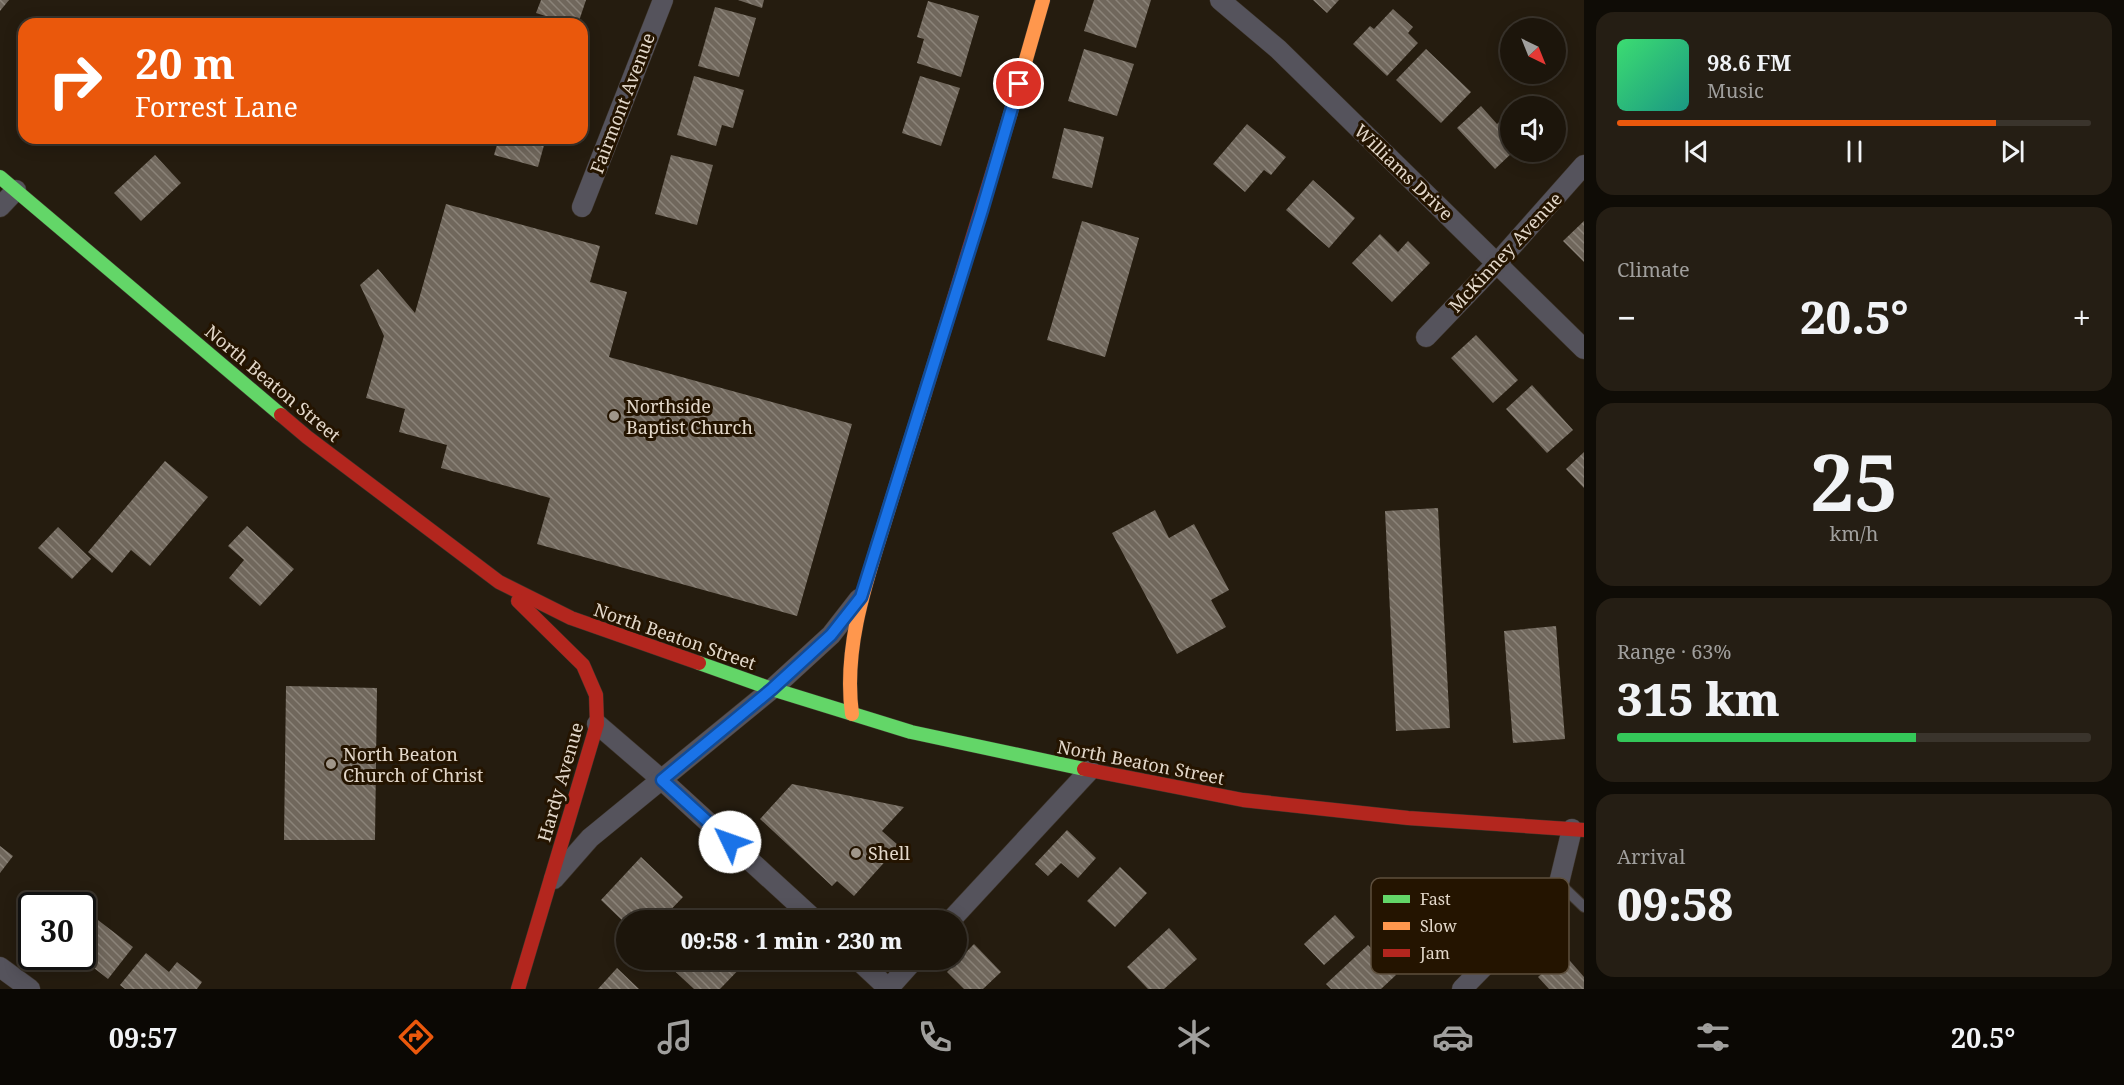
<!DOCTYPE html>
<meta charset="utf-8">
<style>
:root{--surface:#1c150b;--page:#251e14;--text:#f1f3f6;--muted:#a09f9d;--line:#3a342c;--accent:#ea580c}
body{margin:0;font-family:"Noto Serif",serif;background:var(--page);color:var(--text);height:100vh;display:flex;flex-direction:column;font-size:22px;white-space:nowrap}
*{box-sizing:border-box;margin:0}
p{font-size:20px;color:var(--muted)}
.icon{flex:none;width:33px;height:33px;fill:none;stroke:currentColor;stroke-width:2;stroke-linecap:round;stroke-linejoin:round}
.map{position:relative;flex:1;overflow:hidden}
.details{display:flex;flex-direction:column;gap:12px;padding:12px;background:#0f0c06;width:540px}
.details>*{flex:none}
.guide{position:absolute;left:18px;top:18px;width:570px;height:126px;border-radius:18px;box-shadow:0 3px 15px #0003,0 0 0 2px var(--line);background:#ea580c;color:#fff;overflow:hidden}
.needle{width:39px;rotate:137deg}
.buttons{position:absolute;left:1500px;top:18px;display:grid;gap:12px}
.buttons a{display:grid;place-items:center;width:66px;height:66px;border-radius:50%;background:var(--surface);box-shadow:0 3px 15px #0003,0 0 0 2px var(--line);font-size:30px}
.speed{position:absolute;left:18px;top:892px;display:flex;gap:12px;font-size:30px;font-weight:700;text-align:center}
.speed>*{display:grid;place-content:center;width:78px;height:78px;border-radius:50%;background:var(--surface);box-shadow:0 3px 15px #0003,0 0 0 2px var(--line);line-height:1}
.speed .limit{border:3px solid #111;border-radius:9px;background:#fff;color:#111}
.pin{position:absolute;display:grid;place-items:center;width:51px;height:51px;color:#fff;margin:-26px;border:3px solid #fff;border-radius:50%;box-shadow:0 2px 6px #0007}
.me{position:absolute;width:66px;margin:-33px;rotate:312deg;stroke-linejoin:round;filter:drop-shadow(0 0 4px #0008)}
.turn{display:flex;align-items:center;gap:21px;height:126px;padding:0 18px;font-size:27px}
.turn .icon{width:78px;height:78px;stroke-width:2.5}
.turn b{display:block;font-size:42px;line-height:51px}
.big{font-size:45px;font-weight:800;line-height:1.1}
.details .tile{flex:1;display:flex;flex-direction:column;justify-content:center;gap:9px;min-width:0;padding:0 21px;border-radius:18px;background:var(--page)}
.details .dial{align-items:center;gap:0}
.dial b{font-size:78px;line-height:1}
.song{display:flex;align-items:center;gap:18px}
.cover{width:72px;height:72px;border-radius:9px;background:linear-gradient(135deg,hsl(140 70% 55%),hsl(170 70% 35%))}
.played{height:6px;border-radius:3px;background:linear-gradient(90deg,var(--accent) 80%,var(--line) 80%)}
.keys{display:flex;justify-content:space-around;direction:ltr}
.heat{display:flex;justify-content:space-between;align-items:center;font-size:33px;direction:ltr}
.charge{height:9px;border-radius:4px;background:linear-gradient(90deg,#34c759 63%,var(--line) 0)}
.trip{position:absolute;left:616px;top:910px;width:351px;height:60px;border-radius:30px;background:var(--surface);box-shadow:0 3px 15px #0003,0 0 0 2px var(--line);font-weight:800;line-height:60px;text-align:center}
.menu{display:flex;height:96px;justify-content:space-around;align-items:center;background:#0b0804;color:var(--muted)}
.menu .icon{width:42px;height:42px}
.menu .on{color:var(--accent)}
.menu b{font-size:27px;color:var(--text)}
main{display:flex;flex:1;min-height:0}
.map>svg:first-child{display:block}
</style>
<main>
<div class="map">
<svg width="1584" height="989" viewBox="0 0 1584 989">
<defs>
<pattern id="building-back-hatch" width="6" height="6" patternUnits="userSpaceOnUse" patternTransform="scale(1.5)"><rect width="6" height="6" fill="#70675c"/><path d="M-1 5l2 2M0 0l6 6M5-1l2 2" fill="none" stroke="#8b8379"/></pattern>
</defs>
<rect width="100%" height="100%" fill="#251c0f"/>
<g fill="url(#building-back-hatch)">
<path d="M0,0H9L0,11Z"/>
<path d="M541,0H586L578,24H571L536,13Z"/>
<path d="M738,0H764L762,8Z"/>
<path d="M1094,0H1151L1136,48L1084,31Z"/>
<path d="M1313,0H1339L1327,13Z"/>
<path d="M928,1L979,16L961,77L917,63L924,39L917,37Z"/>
<path d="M715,7L756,18L739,77L698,66Z"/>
<path d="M1393,9L1413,27L1408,33L1418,43L1387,76L1353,44L1370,26L1374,29Z"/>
<path d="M1084,49L1134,64L1117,116L1068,101Z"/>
<path d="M1426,49L1471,92L1441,123L1396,80Z"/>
<path d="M694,76L744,90L733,128L722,125L716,146L677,135Z"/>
<path d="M920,76L960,88L941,146L902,133Z"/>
<path d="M1481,106L1497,124L1508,114L1510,117V152H1513L1495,169L1457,128Z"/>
<path d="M1247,124L1286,157L1271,175L1264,170L1245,192L1213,164Z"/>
<path d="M1064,128L1104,137L1092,188L1052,178Z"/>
<path d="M499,138H546L538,167L494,155Z"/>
<path d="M155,155L181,183L141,221L114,193Z"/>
<path d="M671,155L713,165L697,225L655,214Z"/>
<path d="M1313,180L1355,218L1329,248L1286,210Z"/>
<path d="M446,204L600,246L590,282L627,292L609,357L852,424L797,616L537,544L550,498L441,468L447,445L399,432L405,409L366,398L384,336L360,285L378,269L415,313Z"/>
<path d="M1082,221L1139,238L1105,357L1047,340Z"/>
<path d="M1584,221V262L1563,241Z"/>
<path d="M1380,234L1398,252L1408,241L1430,263L1392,302L1352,263Z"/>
<path d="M1476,335L1518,380L1493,403L1451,358Z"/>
<path d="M1532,385L1573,430L1547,453L1506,409Z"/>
<path d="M1584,452V488L1566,469Z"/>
<path d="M165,461L208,497L150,566L131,550L112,573L88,552Z"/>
<path d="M1438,508L1450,728L1396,731L1385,511Z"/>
<path d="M1155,510L1169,538L1194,524L1229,590L1211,600L1226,627L1177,654L1112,533Z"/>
<path d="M247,526L294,569L260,606L229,578L244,560L228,546Z"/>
<path d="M58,527L91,559L72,579L38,548Z"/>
<path d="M1556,626L1565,739L1513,743L1504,631Z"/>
<path d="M286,686L377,688L375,840H284Z"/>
<path d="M792,784L904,807L882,831L899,846L854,896L837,881L832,886L760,819Z"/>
<path d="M1067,830L1096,858L1078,878L1061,863L1048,876L1035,864Z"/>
<path d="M0,846L13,856L0,873Z"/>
<path d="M641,857L683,897L660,921H627V925L601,900Z"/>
<path d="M1120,867L1147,893L1115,927L1087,901Z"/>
<path d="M85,910L133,947L108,979L80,957H82V913Z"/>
<path d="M1335,915L1355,937L1324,965L1304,944Z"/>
<path d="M1169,928L1197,959L1164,989H1148L1127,967Z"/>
<path d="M974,944L1001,972L983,989H964L947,972Z"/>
<path d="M1368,945L1396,975L1381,989H1331L1326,984Z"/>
<path d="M146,953L169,972L177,962L202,982L197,989H125L120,985Z"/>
<path d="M1564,954L1584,977V989H1549L1538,977Z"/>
<path d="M668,960H748L720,989H694L666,963Z"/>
<path d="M617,968L639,989H598Z"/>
</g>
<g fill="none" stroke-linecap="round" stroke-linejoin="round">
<defs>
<path id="lane" d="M1559,883L1584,907"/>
<g id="street">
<path d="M1220,0L1278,49L1584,349"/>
<path d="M0,207L16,190"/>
<path d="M582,207L663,0"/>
<path d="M1426,337L1497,263L1584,165"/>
<path d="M597,724L662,780L816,921"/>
<path d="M554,879L590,838L772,689L831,635L859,599"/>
<path d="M950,921L1090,770"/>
<path d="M858,960L889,989"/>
<path d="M0,967L30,989"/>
<path d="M888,989L914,960"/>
<path d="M1462,989L1511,939L1559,883L1572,829"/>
</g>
<g id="fast">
<path d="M0,177L281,415"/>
<path d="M699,663L772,689L911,732L1084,769"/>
</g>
<g id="slow">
<path d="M1010,115L1043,0"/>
<path d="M852,714C843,648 866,582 885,521C898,478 912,435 925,393"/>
</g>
<g id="jam">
<path d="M925,393L1010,115"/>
<path d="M281,415L307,437L499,582L571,618L699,663"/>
<path d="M518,601L583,665L596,695L597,724L518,989"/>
<path d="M1084,769L1243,800L1408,818L1584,830"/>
</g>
</defs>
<use href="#lane" stroke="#3e352b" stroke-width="12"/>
<use href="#street" stroke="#3e352b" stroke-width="21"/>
<use href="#fast" stroke="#3e352b" stroke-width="15"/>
<use href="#slow" stroke="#3e352b" stroke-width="15"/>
<use href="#jam" stroke="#3e352b" stroke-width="15"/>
<use href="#lane" stroke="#55535c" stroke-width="10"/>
<use href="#street" stroke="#55535c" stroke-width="20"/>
<use href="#fast" stroke="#63d668" stroke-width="14"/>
<use href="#slow" stroke="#ff974d" stroke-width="14"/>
<use href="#jam" stroke="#b3261e" stroke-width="14"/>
</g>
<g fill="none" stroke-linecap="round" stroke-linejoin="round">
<defs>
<path id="route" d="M730,842L662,780L772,689L831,635L861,597L982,210L1019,84"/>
</defs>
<use href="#route" stroke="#114b97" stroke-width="15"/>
<use href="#route" stroke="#1a73e8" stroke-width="10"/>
</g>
<g fill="#a09689" stroke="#241400" stroke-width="2">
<circle cx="614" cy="416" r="6"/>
<circle cx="331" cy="764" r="6"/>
<circle cx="856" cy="853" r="6"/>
</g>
<g text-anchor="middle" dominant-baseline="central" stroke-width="6" stroke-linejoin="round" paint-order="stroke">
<g font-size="18" fill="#e3d8ca" stroke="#241400">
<text transform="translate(622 103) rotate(-69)">Fairmont Avenue</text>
<text transform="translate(1404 172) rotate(44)">Williams Drive</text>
<text transform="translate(1505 252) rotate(-47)">McKinney Avenue</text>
<text transform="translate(273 383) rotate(40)">North Beaton Street</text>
<text transform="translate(675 636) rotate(19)">North Beaton Street</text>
<text transform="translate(1141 762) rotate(11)">North Beaton Street</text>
<text transform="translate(560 782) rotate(-74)">Hardy Avenue</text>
</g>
<g font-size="18" fill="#e3d8ca" stroke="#241400" text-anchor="start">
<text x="626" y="406">Northside<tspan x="626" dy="21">Baptist Church</tspan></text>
<text x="343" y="754">North Beaton<tspan x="343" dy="21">Church of Christ</tspan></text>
<text x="868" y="853">Shell</text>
</g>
</g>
<rect x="1371" y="878" width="198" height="96" rx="9" fill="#241400" stroke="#5d4f3d" stroke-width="1.5"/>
<rect x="1383" y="895" width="27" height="8" fill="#63d668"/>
<rect x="1383" y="922" width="27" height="8" fill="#ff974d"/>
<rect x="1383" y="949" width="27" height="8" fill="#b3261e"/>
<g font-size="16" fill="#e3d8ca">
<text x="1420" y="905">Fast</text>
<text x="1420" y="932">Slow</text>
<text x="1420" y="959">Jam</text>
</g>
</svg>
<div class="buttons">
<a><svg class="needle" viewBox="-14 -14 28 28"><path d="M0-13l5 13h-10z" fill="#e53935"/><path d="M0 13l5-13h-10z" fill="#a09f9d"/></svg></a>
<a><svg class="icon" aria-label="sound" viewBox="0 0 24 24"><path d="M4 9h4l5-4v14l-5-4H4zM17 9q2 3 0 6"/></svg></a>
</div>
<div class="speed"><div class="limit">30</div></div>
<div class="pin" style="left:1019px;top:84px;background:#d93025"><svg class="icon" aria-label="arrive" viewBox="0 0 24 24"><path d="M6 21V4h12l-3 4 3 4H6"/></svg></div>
<svg class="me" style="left:730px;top:842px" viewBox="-20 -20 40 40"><circle r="19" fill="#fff"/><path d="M0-13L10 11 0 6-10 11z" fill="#1a73e8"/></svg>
<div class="trip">09:58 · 1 min · 230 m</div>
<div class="guide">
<div class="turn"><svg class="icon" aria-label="right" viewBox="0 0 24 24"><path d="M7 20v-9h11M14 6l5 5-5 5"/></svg><div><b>20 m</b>Forrest Lane</div></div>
</div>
</div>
<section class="details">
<div class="tile">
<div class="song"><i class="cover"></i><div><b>98.6 FM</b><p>Music</p></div></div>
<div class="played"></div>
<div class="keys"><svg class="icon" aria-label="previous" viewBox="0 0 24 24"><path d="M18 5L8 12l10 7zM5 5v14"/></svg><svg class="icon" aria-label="pause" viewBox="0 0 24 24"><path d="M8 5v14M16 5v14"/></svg><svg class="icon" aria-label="next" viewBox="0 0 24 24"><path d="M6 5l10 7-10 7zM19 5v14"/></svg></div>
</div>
<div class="tile"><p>Climate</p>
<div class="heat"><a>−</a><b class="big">20.5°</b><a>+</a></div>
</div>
<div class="tile dial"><b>25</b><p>km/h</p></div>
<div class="tile"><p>Range · 63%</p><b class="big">315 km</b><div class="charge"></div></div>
<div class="tile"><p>Arrival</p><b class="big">09:58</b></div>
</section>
</main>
<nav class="menu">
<b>09:57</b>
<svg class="icon on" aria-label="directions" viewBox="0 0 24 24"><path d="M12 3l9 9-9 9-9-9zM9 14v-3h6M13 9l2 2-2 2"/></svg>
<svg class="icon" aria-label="music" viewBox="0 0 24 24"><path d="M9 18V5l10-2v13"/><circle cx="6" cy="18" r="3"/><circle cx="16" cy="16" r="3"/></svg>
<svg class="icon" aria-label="phone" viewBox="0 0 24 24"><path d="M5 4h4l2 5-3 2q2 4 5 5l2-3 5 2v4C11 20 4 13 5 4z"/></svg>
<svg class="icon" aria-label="climate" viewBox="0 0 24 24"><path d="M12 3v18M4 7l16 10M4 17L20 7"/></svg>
<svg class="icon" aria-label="car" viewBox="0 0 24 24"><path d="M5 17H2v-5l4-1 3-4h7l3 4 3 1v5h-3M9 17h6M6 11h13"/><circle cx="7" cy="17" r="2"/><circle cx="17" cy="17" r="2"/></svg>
<svg class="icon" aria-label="filters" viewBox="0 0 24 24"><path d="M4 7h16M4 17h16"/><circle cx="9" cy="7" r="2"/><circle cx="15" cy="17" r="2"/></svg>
<b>20.5°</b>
</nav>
